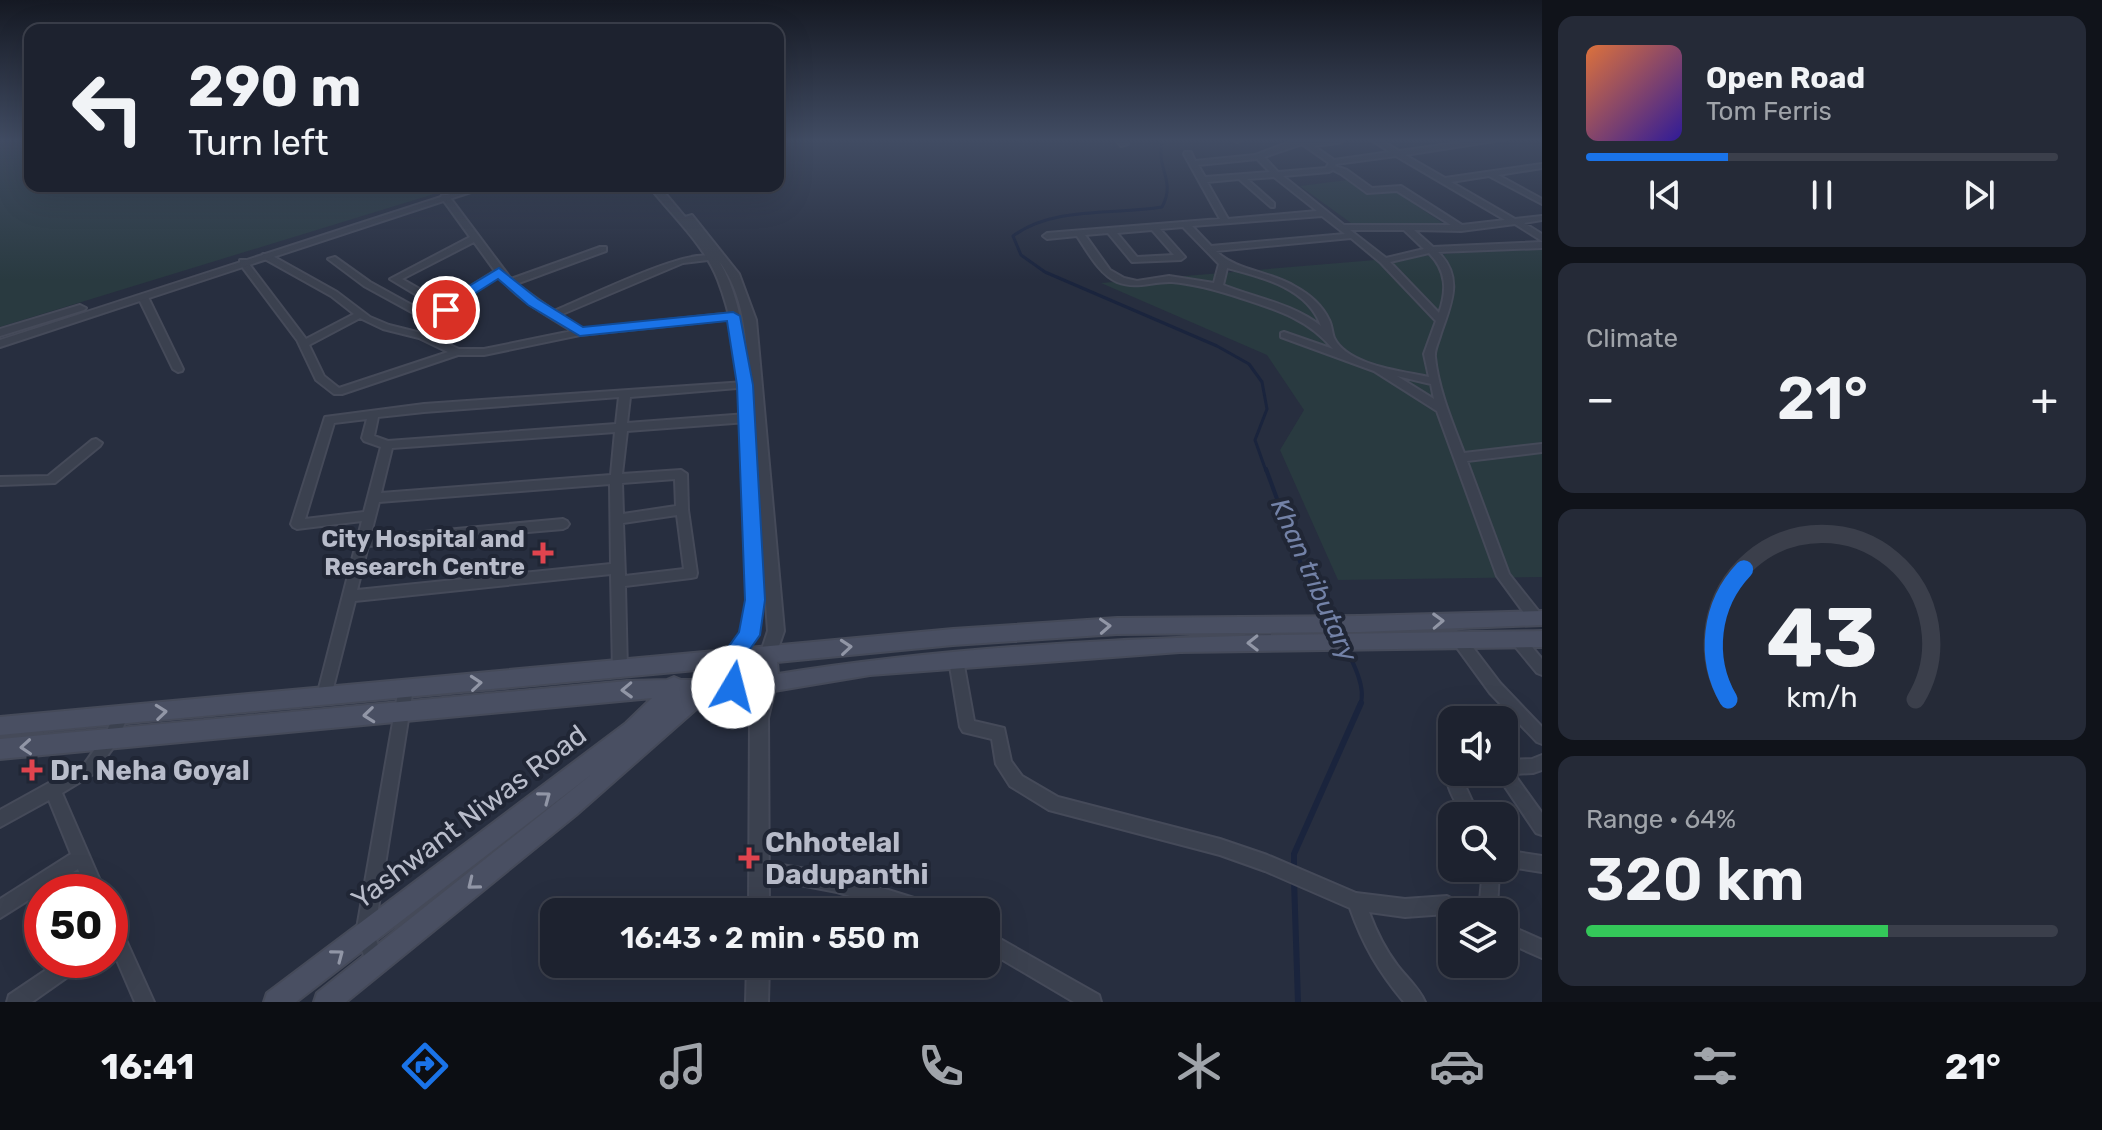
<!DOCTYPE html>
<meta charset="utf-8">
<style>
:root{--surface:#1d222f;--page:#252a37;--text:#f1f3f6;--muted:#a0a4aa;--line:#3b3f4b;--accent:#1a73e8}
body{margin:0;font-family:Rubik,sans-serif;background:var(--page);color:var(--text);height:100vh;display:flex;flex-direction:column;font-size:30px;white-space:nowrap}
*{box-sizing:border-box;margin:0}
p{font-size:26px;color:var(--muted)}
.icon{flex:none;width:44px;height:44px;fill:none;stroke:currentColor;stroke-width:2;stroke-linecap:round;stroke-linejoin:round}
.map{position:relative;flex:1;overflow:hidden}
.side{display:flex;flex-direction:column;gap:16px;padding:16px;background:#10131a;width:560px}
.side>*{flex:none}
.banner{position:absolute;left:24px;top:24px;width:760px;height:168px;border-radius:16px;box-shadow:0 8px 32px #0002,0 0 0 2px var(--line);background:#1d222f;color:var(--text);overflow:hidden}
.controls{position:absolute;left:1438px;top:706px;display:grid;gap:16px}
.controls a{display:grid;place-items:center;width:80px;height:80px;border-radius:16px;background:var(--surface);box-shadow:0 8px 32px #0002,0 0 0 2px var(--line);font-size:40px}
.speed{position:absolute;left:24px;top:874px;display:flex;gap:16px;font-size:40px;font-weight:700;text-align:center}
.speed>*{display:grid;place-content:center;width:104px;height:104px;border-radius:50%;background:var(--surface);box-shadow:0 8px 32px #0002,0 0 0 2px var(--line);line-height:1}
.speed .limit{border:12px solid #d22;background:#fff;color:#111}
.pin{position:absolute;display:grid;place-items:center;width:68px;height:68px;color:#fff;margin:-34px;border:4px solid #fff;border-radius:50%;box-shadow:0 2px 8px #0007}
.me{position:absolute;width:88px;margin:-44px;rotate:8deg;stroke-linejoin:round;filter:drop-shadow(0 0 6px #0008)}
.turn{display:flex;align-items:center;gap:28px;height:168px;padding:0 32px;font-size:36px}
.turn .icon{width:104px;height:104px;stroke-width:2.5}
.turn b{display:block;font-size:56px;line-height:68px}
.big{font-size:60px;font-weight:600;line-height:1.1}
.side .tile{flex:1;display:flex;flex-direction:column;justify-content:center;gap:12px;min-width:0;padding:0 28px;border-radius:16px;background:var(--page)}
.side .dial{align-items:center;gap:0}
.dial svg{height:208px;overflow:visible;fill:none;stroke:var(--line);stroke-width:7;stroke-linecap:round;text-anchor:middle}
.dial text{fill:var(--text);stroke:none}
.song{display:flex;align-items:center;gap:24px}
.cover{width:96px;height:96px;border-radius:12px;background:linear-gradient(135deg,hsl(20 70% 55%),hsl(250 70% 35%))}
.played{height:8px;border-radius:4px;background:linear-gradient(90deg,var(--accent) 30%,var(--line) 30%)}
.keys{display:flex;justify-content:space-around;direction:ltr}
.heat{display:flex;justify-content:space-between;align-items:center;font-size:44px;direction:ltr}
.charge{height:12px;border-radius:6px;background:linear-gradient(90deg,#34c759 64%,var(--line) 0)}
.trip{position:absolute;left:540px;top:898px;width:460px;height:80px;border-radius:16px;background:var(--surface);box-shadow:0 8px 32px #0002,0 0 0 2px var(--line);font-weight:600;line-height:80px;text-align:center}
.tabs{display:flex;height:128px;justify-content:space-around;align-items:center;background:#0c0e13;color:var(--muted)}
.tabs .icon{width:56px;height:56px}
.tabs .current{color:var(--accent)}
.tabs b{font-size:36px;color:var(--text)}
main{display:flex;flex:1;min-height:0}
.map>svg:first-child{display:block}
</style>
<main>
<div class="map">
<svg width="1542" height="1002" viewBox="0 0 1542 1002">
<rect width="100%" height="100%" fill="#272e3f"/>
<g fill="#293a40">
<path d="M0,139H30V186H460L0,327Z"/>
<path d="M1347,180L1367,194L1395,191L1447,226L1351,223L1300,186Z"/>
<path d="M1542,246V577L1338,580L1280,450L1304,410L1267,355L1101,283Z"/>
</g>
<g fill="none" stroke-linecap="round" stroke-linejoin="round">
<path stroke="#1a243d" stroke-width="3" d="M1163,139C1154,167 1177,180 1162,207C1115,215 1053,206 1013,236L1021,255L1045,272L1217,346L1249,364L1262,382L1267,409L1255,440L1266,471"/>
<g stroke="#1a243d" stroke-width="4">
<path d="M1266,469L1301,564L1331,621"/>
<path d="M1345,647C1353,662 1367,689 1360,705"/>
</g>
<g stroke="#1a243d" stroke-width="6">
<path d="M1294,872V854L1361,703"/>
<path d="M1294,880L1298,1002"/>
</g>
<defs>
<g id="minor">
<path d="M1116,139H1123L1128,144L1121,146Z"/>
<path d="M1244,139L1237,142L1233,140L1234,139Z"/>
<path d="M1297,139H1305L1309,142L1340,139L1342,141L1338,143L1314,146L1334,160L1390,152L1370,139H1379L1399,151L1486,139H1507L1405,155L1445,178L1542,164V168L1498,175L1542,199V204L1489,176L1451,182L1515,219L1542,216V220L1524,223L1542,234V241L1515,224L1461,231L1414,230L1433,247L1542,242V248L1438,252C1464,277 1451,304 1441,333C1439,341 1434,350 1435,357C1438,389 1453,424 1464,453L1542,444V452L1467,461L1509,574L1540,613L1542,617L1540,621L1535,623L1530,621L1497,576L1437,411L1374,371L1281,337V333L1284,332L1333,349C1309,320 1278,310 1244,299C1220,291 1197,284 1172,282C1152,281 1137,290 1117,282C1099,274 1088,252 1077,236L1047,239L1043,236L1047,233L1220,219L1184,154L1185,152H1191L1195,161L1255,155ZM1302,144L1329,163L1326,168L1278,172L1264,157ZM1396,156L1505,220L1462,225L1401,186L1372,188L1347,170L1335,166L1336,164ZM1257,159L1270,172L1205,177L1198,165ZM1333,170L1341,174L1367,193L1397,191L1451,225H1344L1283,176L1329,172ZM1274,177L1317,211L1228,219L1207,182L1239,179L1271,207H1274V203L1247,179ZM1322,216L1345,234L1211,246L1192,226ZM1183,227L1219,264L1214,283L1169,276L1137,281L1124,278L1110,270L1085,235L1108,233L1132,262L1181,260L1185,257L1160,229ZM1152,230L1174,255L1137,257L1117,233ZM1350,230H1404L1424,249L1386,258ZM1351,238L1381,263L1436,321L1424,354L1429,377C1402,371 1348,366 1334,338C1332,333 1332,326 1329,320C1322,305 1309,294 1294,286C1269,271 1236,271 1216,251ZM1429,253C1447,271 1447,291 1439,313L1390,262ZM1227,268C1262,277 1308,288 1321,326C1293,304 1256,298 1223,285ZM1397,376L1431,384L1434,399Z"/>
<path d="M442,195H448L511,279L600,247H606V251L516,284L554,311C582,300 690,246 712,257L708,260L683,263L560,315L582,329L733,313L738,316L733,319L580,335L484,355H458L342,394H334L316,380L297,340L240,264V260H246L306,339L354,314L331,296L263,258V254H269L337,292L370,317L389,325L425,334L459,349H484L572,331C547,315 517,300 499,276L449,308L448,312L428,321L364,286L328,259L335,257L370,282L428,314L440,309L390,279L470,237L441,197ZM474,242L495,271L444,303L402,279ZM360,318L383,329L419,338L448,352L339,388L324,376L309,345Z"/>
<path d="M143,294L148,297L183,369L182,371L178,372L173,369L138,297Z"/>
<path d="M745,382L749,383L750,385L749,387L630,397L627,423L747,414L752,418L747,422L627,431L622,474L681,470L687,474L688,510L697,573L696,577L691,578L625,586L627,671L625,675L620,677L615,675L613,671L611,574L355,601L331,696L329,701L324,702L319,701L317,696L362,521L297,529L293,527L291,524L325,417L424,404ZM619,397L616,424L388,441L374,436L378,417L424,412ZM367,419L362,438L364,441L381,447L364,512L305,519L334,423ZM615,432L611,475L381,493L392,448ZM675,479L676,506L623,514L622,483ZM610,484L611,564L357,590L368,546L563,529L567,527L569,524L567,521L563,519L370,537L379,502ZM677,515L684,569L625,576L623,523Z"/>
<path d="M96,439L102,443L100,446L55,483L0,485V477L48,476L92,440Z"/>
<path d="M1518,634L1523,636L1542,659V675L1537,673L1513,644L1511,640L1513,636Z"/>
<path d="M1460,635L1465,637L1500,683L1542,727V744L1537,742L1490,693L1455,645L1453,641L1455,637Z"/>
<path d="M956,654L961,656L963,660L974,721L1004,728L1011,761L1022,776L1058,797L1220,839L1267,855L1356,893L1405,899L1447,896L1467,906L1470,912H1452V917L1446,914L1405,917L1369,912C1376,931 1385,949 1397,965C1406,977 1419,988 1425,1002H1404C1379,972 1363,945 1350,908L1265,871L1220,855L1049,810L1010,786L996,764L992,739L963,732L960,727L949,660L951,656Z"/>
<path d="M406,682L411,683L413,688L374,934L384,963L381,969L375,972L369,969L356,934L399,688L401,683Z"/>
<path d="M121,709L126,711L128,716L115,745L95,773L62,793L105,892H87L78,869L0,918V899L71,854L49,800L0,827V810L85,763L105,735L116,711Z"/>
<path d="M1542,755V770L1533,773L1514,774L1542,813V835L1536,833L1495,772H1504V760L1532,759Z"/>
<path d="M1452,765V772H1462V779L1479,816H1463C1455,800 1443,784 1448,767Z"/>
<path d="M1504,850L1542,856V872L1504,866Z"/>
<path d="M758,861L837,874L930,903L936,906L939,912H902L837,892L758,877L752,875L750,869L752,863Z"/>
<path d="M1483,868H1499L1497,912H1479Z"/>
<path d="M110,915L116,918L154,1002H135L110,944Z"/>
<path d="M1504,923L1542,940V958L1504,941Z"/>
<path d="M986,931L1099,995L1101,1002H1074L986,950Z"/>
<path d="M61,960H86L83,966L32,1002H7L9,995Z"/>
</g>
<g id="tertiary">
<path d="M475,186H489L0,347V340Z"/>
<path d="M649,186H659L685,217L692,215L739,274L756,320L784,631L774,660L768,662L762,660L760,655L768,631L760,519C761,561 773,616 745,652C739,660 737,666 726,662L724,657C728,648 738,641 741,632C751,609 746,572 746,547C745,461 749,361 718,280C704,244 672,216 649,186ZM719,261C738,286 744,317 747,348C740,318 735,287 719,261Z"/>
<path d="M80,305L86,308L84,310L0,336V329Z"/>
<path d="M768,677L774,679L776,684L768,718L769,912H749L750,720L725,687L727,682L733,680L739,682L755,701L762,679Z"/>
<path d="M747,964H769L768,1002H746Z"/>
</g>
<path id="secondary" d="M1542,611V625L1360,632L1117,634L953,645L777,662L778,674C1030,633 1287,635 1542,631V647L1180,652L870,675L768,692L711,696L576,815L346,1002H314L317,993L592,774L296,1002H264L267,993L626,723L652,698L0,759V739L627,681L667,680L674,677L681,680H696V670L0,735V717L953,629L1117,618L1360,616ZM759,664L758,676L742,678V665ZM723,667V679H715V668Z"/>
</defs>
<use href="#minor" stroke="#454a59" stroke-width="4"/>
<use href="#tertiary" stroke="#454a59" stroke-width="4"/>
<use href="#secondary" stroke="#454a59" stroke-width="4"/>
<use href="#minor" fill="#3b414f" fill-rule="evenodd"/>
<use href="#tertiary" fill="#3b414f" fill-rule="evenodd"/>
<use href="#secondary" fill="#494f62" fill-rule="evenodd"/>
</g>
<defs><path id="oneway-chevron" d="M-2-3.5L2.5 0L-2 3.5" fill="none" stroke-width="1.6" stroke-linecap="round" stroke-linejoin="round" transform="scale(2)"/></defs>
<g stroke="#9196a6">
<use href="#oneway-chevron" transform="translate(1438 621) rotate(-2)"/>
<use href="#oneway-chevron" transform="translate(1105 626) rotate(-3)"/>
<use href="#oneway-chevron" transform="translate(1253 643) rotate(179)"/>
<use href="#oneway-chevron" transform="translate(846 647) rotate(-5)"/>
<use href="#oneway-chevron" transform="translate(476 683) rotate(-5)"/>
<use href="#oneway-chevron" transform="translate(627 690) rotate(178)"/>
<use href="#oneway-chevron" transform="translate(161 712) rotate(-6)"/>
<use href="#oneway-chevron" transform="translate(369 715) rotate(174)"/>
<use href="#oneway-chevron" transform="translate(26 747) rotate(176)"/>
<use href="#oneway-chevron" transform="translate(545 797) rotate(-37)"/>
<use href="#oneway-chevron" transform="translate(473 884) rotate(141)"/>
<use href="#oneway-chevron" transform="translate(338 955) rotate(-37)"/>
</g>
<linearGradient id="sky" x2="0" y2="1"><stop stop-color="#151923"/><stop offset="0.5" stop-color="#414c63"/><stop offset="1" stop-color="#414c63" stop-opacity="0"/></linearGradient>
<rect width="1542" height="280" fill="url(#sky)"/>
<path fill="#1a73e8" stroke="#114b97" stroke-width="2" d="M499,268L538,299L583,327L733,312L740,316L753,385L765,600L760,635L743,659L744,687L741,693L733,696L725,693L722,687L721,657L739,632L745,600L737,385L727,321L580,336L528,305L498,279L452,308L451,313H441L437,307L439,304Z"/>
<g fill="#e0444e" stroke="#202635" stroke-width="3">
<path d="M539 541h8v8h8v8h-8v8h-8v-8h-8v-8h8z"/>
<path d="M28 758h8v8h8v8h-8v8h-8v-8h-8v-8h8z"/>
<path d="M745 846h8v8h8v8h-8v8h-8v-8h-8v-8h8z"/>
</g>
<g text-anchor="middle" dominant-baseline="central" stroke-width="8" stroke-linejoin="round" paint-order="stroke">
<g font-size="24" font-weight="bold" fill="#b8bcca" stroke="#202635" text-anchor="end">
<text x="525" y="539">City Hospital and<tspan x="525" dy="28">Research Centre</tspan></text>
</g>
<g font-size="26" font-style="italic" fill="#7382a7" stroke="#202635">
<text transform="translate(1314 580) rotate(66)">Khan tributary</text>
</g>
<g font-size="28" font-weight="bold" fill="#b8bcca" stroke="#202635" text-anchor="start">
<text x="50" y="770">Dr. Neha Goyal</text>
<text x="765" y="842">Chhotelal<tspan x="765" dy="32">Dadupanthi</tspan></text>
</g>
<g font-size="28" fill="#b8bcca" stroke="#202635">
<text transform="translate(469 817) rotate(-37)">Yashwant Niwas Road</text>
</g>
</g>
</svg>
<div class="controls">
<a><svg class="icon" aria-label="sound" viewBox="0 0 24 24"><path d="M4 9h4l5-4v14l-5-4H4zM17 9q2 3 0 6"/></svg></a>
<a><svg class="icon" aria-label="search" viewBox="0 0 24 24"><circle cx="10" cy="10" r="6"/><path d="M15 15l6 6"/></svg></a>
<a><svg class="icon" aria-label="layers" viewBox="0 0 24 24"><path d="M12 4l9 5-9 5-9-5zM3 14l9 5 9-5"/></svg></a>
</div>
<div class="speed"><div class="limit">50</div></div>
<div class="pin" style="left:446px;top:310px;background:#d93025"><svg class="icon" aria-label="arrive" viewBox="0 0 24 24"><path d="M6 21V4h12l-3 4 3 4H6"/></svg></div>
<svg class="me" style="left:733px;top:687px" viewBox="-20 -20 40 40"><circle r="19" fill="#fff"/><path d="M0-13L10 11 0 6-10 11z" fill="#1a73e8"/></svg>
<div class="trip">16:43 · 2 min · 550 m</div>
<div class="banner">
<div class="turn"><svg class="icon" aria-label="left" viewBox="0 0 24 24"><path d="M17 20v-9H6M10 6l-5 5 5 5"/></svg><div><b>290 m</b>Turn left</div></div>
</div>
</div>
<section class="side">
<div class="tile">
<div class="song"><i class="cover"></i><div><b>Open Road</b><p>Tom Ferris</p></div></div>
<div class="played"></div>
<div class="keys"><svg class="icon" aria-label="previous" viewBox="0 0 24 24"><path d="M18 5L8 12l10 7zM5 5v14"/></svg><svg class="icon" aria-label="pause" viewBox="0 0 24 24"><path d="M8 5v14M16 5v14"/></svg><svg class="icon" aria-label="next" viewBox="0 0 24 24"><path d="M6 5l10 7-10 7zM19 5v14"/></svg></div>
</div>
<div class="tile"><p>Climate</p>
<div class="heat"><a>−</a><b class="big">21°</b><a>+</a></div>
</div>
<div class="tile dial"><svg viewBox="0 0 100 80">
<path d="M14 69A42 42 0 1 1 86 69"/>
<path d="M14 69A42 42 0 0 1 20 19" stroke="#1a73e8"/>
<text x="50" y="56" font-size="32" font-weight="700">43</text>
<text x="50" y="72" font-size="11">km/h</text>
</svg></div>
<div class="tile"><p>Range · 64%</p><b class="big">320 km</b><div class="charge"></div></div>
</section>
</main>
<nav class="tabs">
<b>16:41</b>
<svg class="icon current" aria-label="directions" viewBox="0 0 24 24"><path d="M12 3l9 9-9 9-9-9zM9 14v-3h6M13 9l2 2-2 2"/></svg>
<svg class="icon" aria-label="music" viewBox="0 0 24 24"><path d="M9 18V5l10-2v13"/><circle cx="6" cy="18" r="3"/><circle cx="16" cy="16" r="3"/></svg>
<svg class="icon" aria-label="phone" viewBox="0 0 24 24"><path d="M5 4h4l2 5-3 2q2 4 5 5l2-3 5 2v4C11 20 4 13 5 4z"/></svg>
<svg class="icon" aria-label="climate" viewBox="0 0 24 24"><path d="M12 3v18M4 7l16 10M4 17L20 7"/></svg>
<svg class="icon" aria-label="car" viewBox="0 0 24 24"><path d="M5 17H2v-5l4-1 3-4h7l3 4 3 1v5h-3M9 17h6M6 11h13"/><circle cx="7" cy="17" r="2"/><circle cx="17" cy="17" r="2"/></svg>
<svg class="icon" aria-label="filters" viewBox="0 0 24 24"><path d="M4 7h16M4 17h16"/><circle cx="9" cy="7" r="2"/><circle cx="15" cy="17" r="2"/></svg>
<b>21°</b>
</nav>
